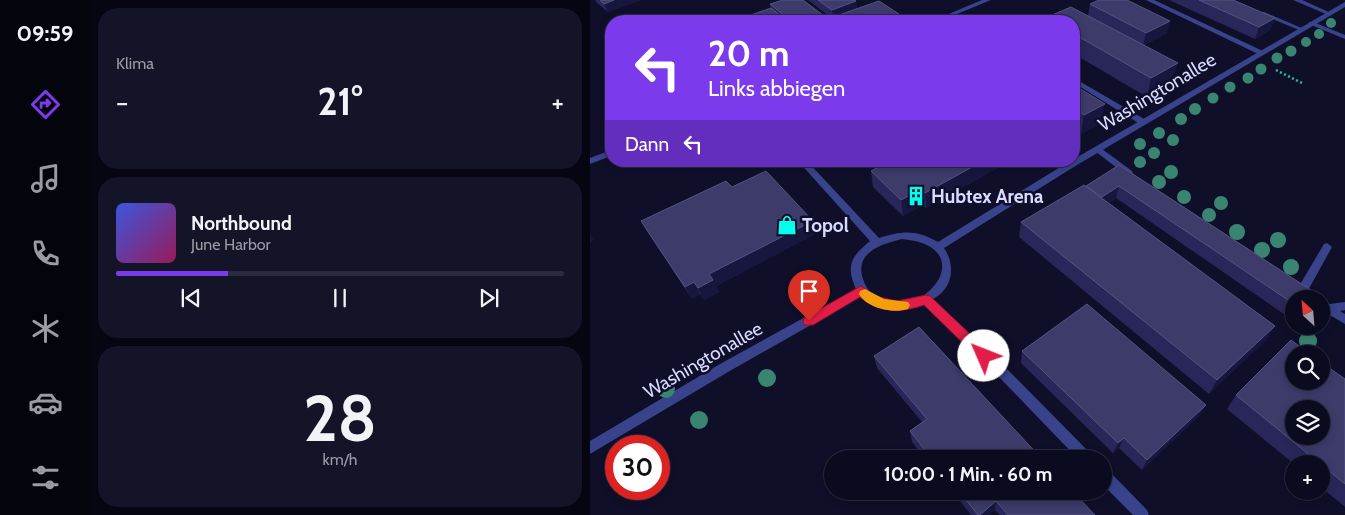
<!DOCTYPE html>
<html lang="de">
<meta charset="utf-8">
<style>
:root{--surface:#0b0b20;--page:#141429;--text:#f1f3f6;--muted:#9a9ba5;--line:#2b2b3e;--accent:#7c3aed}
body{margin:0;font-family:Cabin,sans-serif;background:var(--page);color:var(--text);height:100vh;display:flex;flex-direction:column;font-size:19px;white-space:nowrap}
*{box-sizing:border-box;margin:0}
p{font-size:16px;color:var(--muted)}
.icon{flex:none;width:28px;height:28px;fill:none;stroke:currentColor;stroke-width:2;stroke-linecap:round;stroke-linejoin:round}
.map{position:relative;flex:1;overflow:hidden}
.side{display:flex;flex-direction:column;gap:8px;padding:8px;background:#060612;width:500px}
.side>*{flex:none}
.banner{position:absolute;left:15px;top:15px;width:475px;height:152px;border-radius:20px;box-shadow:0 2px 8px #0003,0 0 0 1px var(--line);background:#7c3aed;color:#fff;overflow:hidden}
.needle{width:32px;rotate:334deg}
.tools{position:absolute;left:695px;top:290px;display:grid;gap:10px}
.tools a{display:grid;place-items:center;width:45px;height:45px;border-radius:50%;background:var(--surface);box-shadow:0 2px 8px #0003,0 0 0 1px var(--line);font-size:25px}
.speed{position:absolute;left:15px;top:435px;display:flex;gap:10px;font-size:25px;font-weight:700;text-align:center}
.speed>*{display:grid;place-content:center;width:65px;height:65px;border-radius:50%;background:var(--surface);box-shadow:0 2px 8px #0003,0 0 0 1px var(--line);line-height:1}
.speed .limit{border:8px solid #d22;background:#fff;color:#111}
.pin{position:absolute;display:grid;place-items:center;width:42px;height:42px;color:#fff;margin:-51px -21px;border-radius:50% 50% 50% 0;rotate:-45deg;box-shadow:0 0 5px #0007}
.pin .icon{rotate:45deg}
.me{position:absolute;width:55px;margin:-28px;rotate:314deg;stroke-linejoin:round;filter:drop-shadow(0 0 4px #0008)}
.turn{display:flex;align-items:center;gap:18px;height:105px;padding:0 20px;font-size:22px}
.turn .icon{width:65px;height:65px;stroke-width:2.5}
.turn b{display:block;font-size:35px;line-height:42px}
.then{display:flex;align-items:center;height:48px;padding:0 20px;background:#0003;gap:10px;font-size:19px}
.big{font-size:38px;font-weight:700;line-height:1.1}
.side .tile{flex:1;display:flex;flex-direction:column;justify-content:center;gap:8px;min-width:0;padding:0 18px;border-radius:20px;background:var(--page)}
.side .dial{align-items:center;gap:0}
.dial b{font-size:65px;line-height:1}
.song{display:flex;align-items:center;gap:15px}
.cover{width:60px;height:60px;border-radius:8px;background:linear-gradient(135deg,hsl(230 70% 55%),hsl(330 70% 35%))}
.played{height:5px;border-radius:2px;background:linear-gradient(90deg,var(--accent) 25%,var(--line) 25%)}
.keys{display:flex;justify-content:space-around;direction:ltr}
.heat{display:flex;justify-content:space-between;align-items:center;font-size:28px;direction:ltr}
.trip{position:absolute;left:234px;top:450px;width:288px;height:50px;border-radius:25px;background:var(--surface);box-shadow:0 2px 8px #0003,0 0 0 1px var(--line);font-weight:700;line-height:50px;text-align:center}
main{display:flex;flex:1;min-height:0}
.tabs{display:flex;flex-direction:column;width:90px;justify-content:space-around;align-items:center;background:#04040d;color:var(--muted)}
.tabs .icon{width:35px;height:35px}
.tabs .active{color:var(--accent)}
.tabs b{font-size:22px;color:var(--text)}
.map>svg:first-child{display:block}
</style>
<main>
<nav class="tabs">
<b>09:59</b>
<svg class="icon active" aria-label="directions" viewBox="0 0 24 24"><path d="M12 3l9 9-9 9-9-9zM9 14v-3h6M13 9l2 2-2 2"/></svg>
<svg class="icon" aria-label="music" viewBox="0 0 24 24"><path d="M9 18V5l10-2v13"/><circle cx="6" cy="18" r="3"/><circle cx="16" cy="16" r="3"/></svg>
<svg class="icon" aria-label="phone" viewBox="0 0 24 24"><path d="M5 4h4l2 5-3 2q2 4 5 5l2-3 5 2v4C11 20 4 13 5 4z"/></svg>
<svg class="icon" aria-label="climate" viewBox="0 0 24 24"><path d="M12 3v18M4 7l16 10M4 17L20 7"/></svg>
<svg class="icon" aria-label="car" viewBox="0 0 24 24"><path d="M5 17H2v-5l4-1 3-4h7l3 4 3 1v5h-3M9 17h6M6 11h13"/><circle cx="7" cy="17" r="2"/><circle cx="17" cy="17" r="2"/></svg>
<svg class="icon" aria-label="filters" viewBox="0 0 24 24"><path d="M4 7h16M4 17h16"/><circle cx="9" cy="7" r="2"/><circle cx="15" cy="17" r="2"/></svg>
</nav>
<section class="side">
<div class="tile"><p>Klima</p>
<div class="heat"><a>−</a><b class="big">21°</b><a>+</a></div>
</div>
<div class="tile">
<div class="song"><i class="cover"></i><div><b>Northbound</b><p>June Harbor</p></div></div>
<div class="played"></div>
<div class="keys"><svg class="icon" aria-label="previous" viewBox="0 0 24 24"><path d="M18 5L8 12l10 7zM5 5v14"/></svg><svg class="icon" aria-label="pause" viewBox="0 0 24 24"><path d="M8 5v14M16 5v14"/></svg><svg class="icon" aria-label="next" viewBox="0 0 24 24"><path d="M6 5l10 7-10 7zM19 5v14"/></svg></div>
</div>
<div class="tile dial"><b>28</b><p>km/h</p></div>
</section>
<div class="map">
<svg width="755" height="515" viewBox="0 0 755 515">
<rect width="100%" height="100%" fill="#0f0f2a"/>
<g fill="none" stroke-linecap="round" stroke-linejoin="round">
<path stroke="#2ac19f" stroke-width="2.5" stroke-dasharray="2 2.5" stroke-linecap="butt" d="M686,70L714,84"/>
<g fill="#38438b" fill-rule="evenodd">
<path d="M556,0H564L675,52L668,54Z"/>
<path d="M703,0H712L741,13L736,14Z"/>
<path d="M670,12H674L714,29L709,30L670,14Z"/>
<path d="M719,22H723L755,35V39L719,24Z"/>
<path d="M484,78L556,120L557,122L556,124H550L484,83Z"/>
<path d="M508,146L542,171L543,173L542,175H536L505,151V147Z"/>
<path d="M737,243L742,247L716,294H708L707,291L708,288L734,244Z"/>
<path d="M731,300L740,304L755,302V310L750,311L755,314V324L731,310Z"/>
</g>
<g fill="#38438b" fill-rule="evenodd">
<path d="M392,0H401L350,21H342Z"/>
<path d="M755,2V7L487,165L354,248C366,265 363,289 343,299L418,370L502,455L503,459H488L410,378L334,304C313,314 288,313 272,296L138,372L0,454V441L130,364L266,289C255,265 262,256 280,241L208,161H217L289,238C312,231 326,229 348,242L480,161H484V159ZM312,239C393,246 334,325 287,297C280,293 275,286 273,279C264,252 292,244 312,239Z"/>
<path d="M21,150V156L0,164V158Z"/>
<path d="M512,468L517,469L557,510L559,515H543L512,484Z"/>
</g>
</g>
<g fill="#3a8572">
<circle cx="741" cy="23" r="5"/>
<circle cx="729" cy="34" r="5"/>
<circle cx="716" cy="42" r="5"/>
<circle cx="701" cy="51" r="5.5"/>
<circle cx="687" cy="58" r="5.5"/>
<circle cx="671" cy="69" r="5.5"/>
<circle cx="658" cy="78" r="5.5"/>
<circle cx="640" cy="87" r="5.5"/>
<circle cx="623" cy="98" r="5.5"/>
<circle cx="605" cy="109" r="6"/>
<circle cx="591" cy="119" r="6"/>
<circle cx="569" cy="133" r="6"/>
<circle cx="583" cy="140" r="6"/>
<circle cx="550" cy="144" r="6"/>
<circle cx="564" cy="153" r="6"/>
<circle cx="550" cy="162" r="6"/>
<circle cx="581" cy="172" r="7"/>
<circle cx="569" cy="182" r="7"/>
<circle cx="594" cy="197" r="7"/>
<circle cx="631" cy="203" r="7"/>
<circle cx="619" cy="215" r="7"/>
<circle cx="647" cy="232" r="8"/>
<circle cx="688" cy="240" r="8"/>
<circle cx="672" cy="250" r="8"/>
<circle cx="701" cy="267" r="8"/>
<circle cx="718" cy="341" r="9"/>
<circle cx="177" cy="378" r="9"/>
<circle cx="76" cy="389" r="9"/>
<circle cx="109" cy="420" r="9"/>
</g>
<g fill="#292759">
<path d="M5,0H51L18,12L7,3Z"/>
<path d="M218,0H264L266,1L267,9L309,14L310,21H250L249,16L243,19Z"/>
<path d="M579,0H643L685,18L680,30L665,39Z"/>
<path d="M180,4L241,21H159L158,16L181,8Z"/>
<path d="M500,4L577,33L554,45L582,82L557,97L484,54V21H455V18L498,16Z"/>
<path d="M484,85L511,123L491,134L484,129Z"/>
<path d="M296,161H420L336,208L333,205L313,216L283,187L281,171L296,163Z"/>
<path d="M529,165L727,294L724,299H704V321L526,198L519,203L685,326L676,340L619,394L429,237L431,222L496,186Z"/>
<path d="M142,187L223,221L227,233L126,286L129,292L114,300L110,294L102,299L58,233L51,221Z"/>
<path d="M432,351L616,405L610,415L552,470L529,448L523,453L431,363Z"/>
<path d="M284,356L452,459H335L322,442L320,431L332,422L287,368Z"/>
<path d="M755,379V507L731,487V464H704L637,409L646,395Z"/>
<path d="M362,491H482L505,515H410L405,510L399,515H381Z"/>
</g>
<g fill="#17163e">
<path d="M24,0H51L18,12L14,4Z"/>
<path d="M266,1L267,10L243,19L242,10Z"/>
<path d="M309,14L310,21H291Z"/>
<path d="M192,17L193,21H180Z"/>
<path d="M685,18L680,30L665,39L669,27Z"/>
<path d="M580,21L577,33L553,45L556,33Z"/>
<path d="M588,63L582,82L557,97L561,78Z"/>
<path d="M515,104L511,123L491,134L494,115Z"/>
<path d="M393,161H420L336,208L335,193Z"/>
<path d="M529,186L526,198L507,211L510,199Z"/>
<path d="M332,189L333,205L313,216L311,200Z"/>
<path d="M223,221L227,233L126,286L129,292L114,300L108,288L119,274Z"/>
<path d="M0,234L4,240L0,242Z"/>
<path d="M104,282L110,294L102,299L95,287Z"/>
<path d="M685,326L676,340L619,394L627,380Z"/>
<path d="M616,405L610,415L552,470L557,460Z"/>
<path d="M534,438L529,448L523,453L528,443Z"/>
<path d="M406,501L405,510L399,515H390Z"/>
</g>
<g fill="#3c3b6a" stroke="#545482" fill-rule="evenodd">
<path d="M10,0H24L14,4Z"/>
<path d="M193,0H213L241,21H201L180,4Z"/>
<path d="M228,0H264L266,1L242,10Z"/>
<path d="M509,0H537L580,21L556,33L500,4Z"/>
<path d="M609,0H643L685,18L669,27Z"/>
<path d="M289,1L309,14L291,21H257L249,15Z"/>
<path d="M481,7L588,63L561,78L484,34V21H461L455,18Z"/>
<path d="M181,8L192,17L180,21H164L158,16Z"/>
<path d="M484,85L515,104L494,115L484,108Z"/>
<path d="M299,161H393L335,193L332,189L311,200L281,171Z"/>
<path d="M529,165L727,294L722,299H704V304L529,186L512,197L496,186Z"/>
<path d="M176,171L223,221L119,274L123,280L108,288L104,282L95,287L51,221L136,181L142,187Z"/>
<path d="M494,185L685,326L627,380L431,222Z"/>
<path d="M497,304L616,405L557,460L534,438L528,443L432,351Z"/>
<path d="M329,327L452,459H342L320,431L337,419L284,356Z"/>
<path d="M701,340L720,354H704V381H731V362L755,379V484L646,395ZM704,409H731V436H704Z"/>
<path d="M369,491H482L505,515H418L406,501L390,515H388Z"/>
</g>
<path fill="#e11d48" stroke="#92132f" d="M271,286L285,296L307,301L336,295L340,296L399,352L401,356L399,360L394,361L390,360L334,305C312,313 288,313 270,297L223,325H214L213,321L214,318Z"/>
<path fill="#f59e0b" d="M275,289L294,299L318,302L320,305L318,309C303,314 277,308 269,294L270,291Z"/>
<defs>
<symbol id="building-bare" viewBox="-9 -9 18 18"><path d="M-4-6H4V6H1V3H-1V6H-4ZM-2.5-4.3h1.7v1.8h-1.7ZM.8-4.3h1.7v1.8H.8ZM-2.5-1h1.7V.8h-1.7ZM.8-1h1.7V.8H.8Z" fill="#04ffef" stroke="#0f0f2a" stroke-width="2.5" paint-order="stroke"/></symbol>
<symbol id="shop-bare" viewBox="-9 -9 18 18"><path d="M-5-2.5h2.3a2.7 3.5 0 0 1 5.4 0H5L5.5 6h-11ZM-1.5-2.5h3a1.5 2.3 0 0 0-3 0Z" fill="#04ffef" stroke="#0f0f2a" stroke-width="2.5" paint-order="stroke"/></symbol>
</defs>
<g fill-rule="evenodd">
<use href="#building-bare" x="312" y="182" width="28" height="28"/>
<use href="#shop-bare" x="183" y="211" width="28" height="28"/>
</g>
<g text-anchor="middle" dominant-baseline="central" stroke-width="5" stroke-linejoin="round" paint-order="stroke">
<g font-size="19" fill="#d8daff" stroke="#0f0f2a">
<text transform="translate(567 92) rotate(-31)">Washingtonallee</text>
<text transform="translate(113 360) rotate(-30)">Washingtonallee</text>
</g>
<g font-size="19" font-weight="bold" fill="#d8daff" stroke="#0f0f2a" text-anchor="start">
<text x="341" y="196">Hubtex Arena</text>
<text x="212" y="225">Topol</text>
</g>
</g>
</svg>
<div class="tools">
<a><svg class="needle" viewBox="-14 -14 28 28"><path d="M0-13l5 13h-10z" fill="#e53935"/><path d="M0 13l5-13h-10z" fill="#9a9ba5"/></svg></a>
<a><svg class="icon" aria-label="search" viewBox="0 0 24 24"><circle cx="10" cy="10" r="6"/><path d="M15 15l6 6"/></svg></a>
<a><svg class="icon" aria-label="layers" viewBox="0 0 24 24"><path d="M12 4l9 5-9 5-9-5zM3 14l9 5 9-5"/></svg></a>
<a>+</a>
</div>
<div class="speed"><div class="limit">30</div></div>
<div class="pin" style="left:219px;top:321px;background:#d93025"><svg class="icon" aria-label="arrive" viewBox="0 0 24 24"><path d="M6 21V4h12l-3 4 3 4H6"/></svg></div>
<svg class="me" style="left:394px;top:356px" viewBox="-20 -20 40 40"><circle r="19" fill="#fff"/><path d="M0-13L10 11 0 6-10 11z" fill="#e11d48"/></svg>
<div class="trip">10:00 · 1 Min. · 60 m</div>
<div class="banner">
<div class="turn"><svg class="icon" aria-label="left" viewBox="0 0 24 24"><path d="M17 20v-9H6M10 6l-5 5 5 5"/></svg><div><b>20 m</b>Links abbiegen</div></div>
<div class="then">Dann<svg class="icon" aria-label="left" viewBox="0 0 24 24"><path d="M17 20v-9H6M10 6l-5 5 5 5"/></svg></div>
</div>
</div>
</main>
